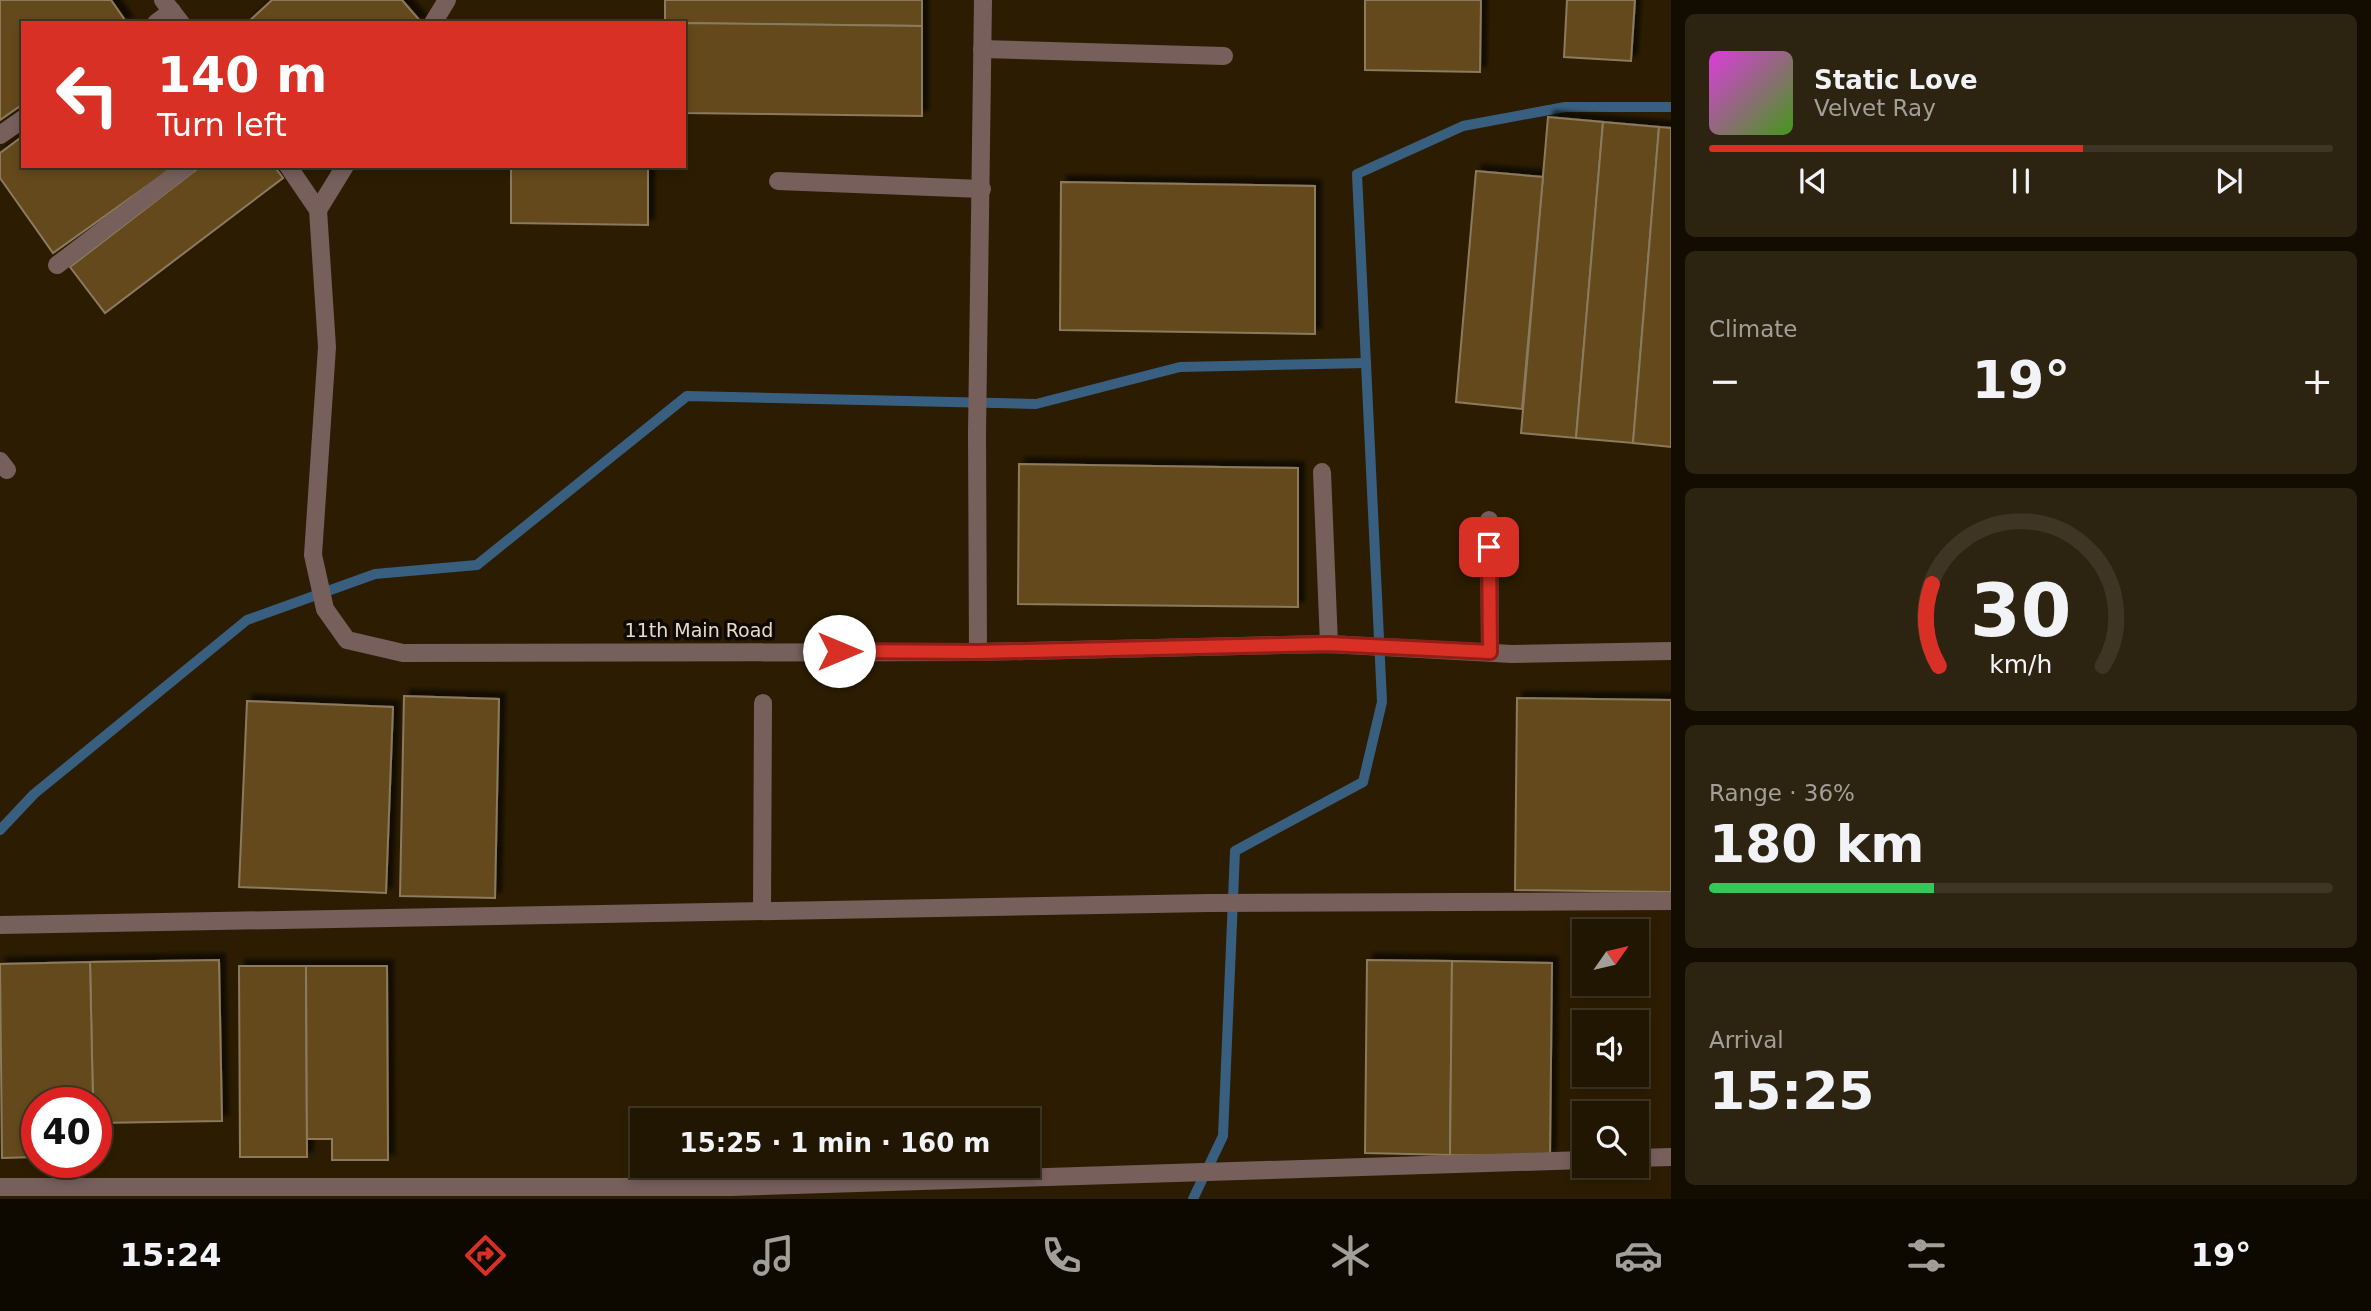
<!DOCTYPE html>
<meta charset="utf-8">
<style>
:root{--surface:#211602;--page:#2d2311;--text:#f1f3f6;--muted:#a29f99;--line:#3e3524;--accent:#d93025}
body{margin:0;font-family:"DejaVu Sans",sans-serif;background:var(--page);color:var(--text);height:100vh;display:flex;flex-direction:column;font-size:26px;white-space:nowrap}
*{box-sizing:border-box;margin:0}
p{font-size:23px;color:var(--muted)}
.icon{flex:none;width:38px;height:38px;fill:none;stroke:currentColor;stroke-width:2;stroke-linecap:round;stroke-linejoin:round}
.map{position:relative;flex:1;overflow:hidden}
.details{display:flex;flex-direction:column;gap:14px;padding:14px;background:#120c01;width:700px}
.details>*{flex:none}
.top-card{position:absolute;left:21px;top:21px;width:665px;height:147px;border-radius:0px;box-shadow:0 4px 10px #0003,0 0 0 2px var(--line);background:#d93025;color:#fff;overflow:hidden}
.needle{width:46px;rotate:56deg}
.controls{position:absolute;left:1572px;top:919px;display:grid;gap:14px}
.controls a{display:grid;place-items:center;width:77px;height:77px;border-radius:0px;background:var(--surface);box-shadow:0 4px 10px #0003,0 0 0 2px var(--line);font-size:35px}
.speed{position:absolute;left:21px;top:1087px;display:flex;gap:14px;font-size:35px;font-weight:700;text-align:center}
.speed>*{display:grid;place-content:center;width:91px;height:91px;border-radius:50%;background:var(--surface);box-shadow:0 4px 10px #0003,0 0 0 2px var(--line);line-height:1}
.speed .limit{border:10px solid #d22;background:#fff;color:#111}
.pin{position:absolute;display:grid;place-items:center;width:60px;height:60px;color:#fff;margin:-30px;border-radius:14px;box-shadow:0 4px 10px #0006}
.me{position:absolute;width:77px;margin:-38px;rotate:90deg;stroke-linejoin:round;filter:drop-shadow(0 0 5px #0008)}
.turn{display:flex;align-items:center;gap:24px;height:147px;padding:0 21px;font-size:32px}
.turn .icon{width:91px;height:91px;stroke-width:2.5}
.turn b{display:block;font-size:49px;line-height:60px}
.big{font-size:52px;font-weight:700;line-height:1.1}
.details .card{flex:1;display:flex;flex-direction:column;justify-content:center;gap:10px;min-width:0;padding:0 24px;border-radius:10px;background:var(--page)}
.details .dial{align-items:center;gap:0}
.dial svg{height:182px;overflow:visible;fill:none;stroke:var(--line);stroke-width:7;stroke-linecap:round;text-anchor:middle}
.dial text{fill:var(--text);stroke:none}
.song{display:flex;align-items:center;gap:21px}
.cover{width:84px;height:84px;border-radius:10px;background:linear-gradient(135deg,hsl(300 70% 55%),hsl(100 70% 35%))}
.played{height:7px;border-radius:4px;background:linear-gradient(90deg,var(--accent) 60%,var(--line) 60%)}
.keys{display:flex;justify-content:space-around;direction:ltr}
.heat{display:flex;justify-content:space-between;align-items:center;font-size:38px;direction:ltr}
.charge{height:10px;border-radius:5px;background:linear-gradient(90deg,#34c759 36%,var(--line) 0)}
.trip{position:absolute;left:630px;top:1108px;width:410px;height:70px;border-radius:0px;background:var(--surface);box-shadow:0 4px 10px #0003,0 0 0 2px var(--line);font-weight:700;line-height:70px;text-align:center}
.tab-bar{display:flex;height:112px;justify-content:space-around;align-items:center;background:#0d0901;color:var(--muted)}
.tab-bar .icon{width:49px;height:49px}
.tab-bar .on{color:var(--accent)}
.tab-bar b{font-size:32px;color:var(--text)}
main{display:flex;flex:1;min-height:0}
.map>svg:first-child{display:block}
</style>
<main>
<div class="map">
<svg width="1671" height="1199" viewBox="0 0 1671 1199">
<defs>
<filter id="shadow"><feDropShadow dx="6" dy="-6" stdDeviation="2" flood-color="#0009"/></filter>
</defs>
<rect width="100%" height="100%" fill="#2c1d02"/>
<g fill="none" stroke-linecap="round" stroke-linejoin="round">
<g stroke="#395f80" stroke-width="10">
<path d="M0,830L34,794L247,620L375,574L477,565L687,396L1036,404L1180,367L1366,363"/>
<path d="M1193,1199L1223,1136L1235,851L1363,782L1382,702L1357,174L1463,126L1565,107H1671"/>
</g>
</g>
<g fill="#634a1d" stroke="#8c7a5d" stroke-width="2" filter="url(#shadow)">
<path d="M0,0H111L127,23H23V104L0,120Z"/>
<path d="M272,0H402L422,23H247Z"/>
<path d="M665,0H922V26L665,23Z"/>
<path d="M1365,0H1481L1480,72L1365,70Z"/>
<path d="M1567,0H1635L1631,61L1564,57Z"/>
<path d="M684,23L922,26V116L684,113Z"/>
<path d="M1548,117L1603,122L1576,438L1521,433Z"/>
<path d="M1603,122L1659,127L1633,443L1576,438Z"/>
<path d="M1659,127L1671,128V447L1633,443Z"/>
<path d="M23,136V166H175L53,253L0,178V153Z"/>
<path d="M201,166H274L283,178L105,313L70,267Z"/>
<path d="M511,166H648V225L511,223Z"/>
<path d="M1476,171L1543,177L1522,409L1456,402Z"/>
<path d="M1061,182L1315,186V334L1060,330Z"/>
<path d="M1019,464L1298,468V607L1018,604Z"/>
<path d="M404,696L499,699L495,898L400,896Z"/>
<path d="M1517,698L1671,700V892L1515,890Z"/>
<path d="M247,701L393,707L386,893L239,887Z"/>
<path d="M219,960L222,1121L96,1123V1102H93L90,962Z"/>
<path d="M1367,960L1452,961L1450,1155L1365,1153Z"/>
<path d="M1452,961L1552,963L1550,1156L1450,1155Z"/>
<path d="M90,962L93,1102H37V1157L2,1158L0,964Z"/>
<path d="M239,966H306L307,1157H240Z"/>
<path d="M306,966H387L388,1160H332V1139H307Z"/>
</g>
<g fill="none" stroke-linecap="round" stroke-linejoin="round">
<g stroke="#775f5c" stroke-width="18">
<path d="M163,0L181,23"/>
<path d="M156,23L172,11"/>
<path d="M433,23L447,0"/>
<path d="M982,49L1224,56"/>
<path d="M0,135L23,119"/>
<path d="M288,166L318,210L327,347L313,555L325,609L347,640L403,653L978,652L1329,644L1512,654L1671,651"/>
<path d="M778,181L982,189"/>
<path d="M318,210L345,166"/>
<path d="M57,265L187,166"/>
<path d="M0,461L7,470"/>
<path d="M1322,472L1329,644"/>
<path d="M1489,520L1490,652"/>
<path d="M978,652L977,433L983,0"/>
<path d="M762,911L763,703"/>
<path d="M0,925L1209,903L1671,901"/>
<path d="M1636,1158L1671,1157"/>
<path d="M0,1187H731L1584,1160"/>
</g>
</g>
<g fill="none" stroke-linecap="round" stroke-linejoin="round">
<defs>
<path id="route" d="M839,651L978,652L1329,644L1490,652L1489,547"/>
</defs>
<use href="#route" stroke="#8d1f18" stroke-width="18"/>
<use href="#route" stroke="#d93025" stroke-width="12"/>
</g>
<g text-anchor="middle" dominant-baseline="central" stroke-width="7" stroke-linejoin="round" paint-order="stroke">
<g font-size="19" fill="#e5dbcb" stroke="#0f0902">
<text x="699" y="630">11th Main Road</text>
</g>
</g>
</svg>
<div class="controls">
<a><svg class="needle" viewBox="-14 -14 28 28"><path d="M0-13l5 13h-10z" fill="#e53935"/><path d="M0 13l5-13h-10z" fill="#a29f99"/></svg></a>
<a><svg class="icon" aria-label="sound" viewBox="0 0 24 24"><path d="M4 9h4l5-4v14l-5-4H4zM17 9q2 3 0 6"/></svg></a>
<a><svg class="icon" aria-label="search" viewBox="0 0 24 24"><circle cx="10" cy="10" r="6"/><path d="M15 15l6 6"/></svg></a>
</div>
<div class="speed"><div class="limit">40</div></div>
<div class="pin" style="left:1489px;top:547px;background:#d93025"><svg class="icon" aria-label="arrive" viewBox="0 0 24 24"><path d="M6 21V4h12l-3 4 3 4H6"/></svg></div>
<svg class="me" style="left:839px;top:651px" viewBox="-20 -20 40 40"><circle r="19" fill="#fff"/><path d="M0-13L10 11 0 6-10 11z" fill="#d93025"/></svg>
<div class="trip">15:25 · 1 min · 160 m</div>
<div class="top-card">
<div class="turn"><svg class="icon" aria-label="left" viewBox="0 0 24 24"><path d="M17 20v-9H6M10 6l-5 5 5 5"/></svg><div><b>140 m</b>Turn left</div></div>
</div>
</div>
<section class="details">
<div class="card">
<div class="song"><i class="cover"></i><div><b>Static Love</b><p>Velvet Ray</p></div></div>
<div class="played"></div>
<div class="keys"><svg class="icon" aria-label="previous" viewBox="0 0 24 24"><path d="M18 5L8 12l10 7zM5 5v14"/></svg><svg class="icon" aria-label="pause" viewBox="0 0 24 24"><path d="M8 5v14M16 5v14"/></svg><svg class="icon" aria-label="next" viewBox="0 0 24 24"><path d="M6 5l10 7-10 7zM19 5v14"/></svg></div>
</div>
<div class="card"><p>Climate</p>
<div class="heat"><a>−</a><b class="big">19°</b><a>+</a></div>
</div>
<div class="card dial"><svg viewBox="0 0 100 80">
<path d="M14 69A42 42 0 1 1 86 69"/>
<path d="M14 69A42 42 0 0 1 11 33" stroke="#d93025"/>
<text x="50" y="56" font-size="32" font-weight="700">30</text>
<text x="50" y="72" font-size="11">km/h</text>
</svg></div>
<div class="card"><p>Range · 36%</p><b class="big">180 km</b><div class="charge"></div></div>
<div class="card"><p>Arrival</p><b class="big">15:25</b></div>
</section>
</main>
<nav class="tab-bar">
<b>15:24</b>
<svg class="icon on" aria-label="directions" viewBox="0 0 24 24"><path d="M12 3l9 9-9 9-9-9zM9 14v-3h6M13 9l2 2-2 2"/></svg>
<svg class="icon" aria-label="music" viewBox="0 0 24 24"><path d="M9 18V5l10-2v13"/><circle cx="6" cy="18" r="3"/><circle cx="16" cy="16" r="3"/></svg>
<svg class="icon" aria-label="phone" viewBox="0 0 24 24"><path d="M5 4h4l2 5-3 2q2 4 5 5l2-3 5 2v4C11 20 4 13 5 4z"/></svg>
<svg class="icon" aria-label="climate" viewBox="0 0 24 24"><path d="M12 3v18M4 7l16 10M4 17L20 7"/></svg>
<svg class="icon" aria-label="car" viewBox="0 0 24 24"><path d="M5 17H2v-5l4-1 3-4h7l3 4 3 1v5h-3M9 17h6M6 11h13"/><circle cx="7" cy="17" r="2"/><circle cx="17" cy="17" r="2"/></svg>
<svg class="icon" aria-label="filters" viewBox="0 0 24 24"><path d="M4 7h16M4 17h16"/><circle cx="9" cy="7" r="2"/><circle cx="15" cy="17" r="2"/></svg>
<b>19°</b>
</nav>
